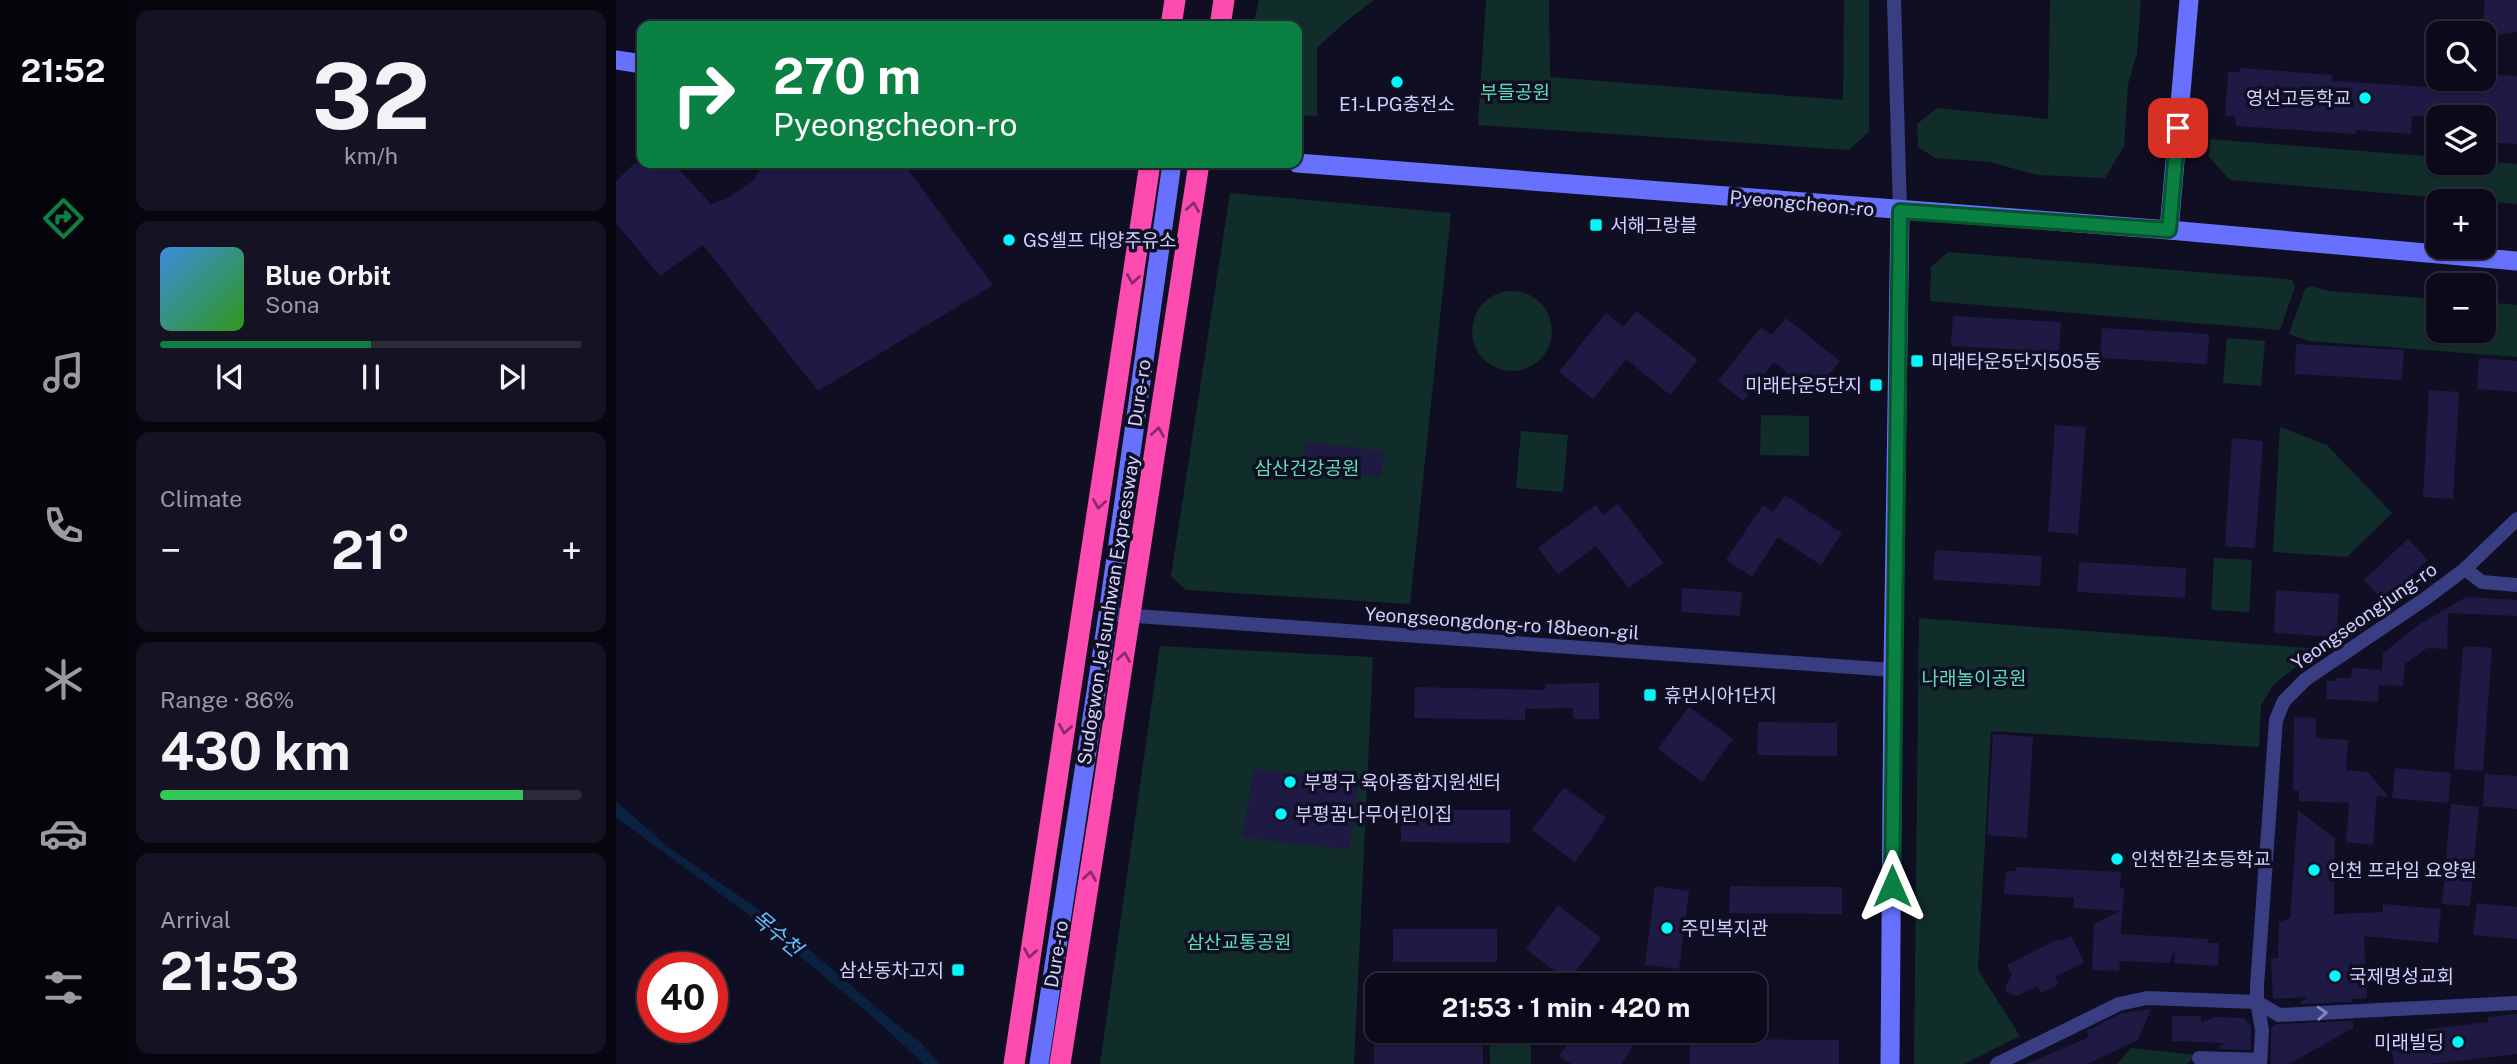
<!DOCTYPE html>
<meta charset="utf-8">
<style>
:root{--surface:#0c0a1a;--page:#151323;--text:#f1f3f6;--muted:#9a9aa2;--line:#2c2b39;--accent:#0b8043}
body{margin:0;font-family:"Public Sans","Noto Sans KR",sans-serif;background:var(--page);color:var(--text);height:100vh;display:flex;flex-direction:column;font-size:26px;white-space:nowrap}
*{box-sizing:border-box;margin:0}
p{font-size:23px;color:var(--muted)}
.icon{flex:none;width:38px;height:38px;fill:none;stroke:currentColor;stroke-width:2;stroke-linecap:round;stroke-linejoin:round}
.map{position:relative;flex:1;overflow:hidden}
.sheet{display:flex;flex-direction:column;gap:10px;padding:10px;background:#07060e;width:490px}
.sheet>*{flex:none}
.top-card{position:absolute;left:21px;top:21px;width:665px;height:147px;border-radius:14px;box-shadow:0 2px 5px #0004,0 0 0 2px var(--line);background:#0b8043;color:#fff;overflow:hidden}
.tools{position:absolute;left:1810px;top:21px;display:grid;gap:14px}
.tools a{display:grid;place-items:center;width:70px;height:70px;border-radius:14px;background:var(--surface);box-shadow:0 2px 5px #0004,0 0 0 2px var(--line);font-size:35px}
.speed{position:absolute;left:21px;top:952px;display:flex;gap:14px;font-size:35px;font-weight:700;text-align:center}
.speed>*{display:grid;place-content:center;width:91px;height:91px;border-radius:50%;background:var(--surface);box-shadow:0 2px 5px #0004,0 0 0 2px var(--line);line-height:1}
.speed .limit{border:10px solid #d22;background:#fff;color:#111}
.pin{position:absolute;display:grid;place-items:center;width:60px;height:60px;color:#fff;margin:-30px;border-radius:14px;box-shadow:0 4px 10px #0006}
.me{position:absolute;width:77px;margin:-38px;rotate:0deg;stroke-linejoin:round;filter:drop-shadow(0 0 5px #0008)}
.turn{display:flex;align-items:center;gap:24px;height:147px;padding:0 21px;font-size:32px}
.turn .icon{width:91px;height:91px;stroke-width:2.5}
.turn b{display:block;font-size:49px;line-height:60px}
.big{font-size:52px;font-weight:700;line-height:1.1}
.sheet .widget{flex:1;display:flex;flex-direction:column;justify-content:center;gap:10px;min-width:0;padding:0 24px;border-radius:14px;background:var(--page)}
.sheet .dial{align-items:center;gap:0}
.dial b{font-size:91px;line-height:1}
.song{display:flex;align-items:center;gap:21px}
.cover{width:84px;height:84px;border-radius:10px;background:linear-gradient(135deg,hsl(210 70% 55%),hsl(110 70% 35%))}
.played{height:7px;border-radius:4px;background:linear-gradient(90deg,var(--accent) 50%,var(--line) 50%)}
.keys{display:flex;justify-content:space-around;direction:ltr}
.heat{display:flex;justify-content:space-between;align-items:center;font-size:38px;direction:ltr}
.charge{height:10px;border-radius:5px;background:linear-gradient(90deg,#34c759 86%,var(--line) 0)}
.trip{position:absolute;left:749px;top:973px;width:402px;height:70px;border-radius:14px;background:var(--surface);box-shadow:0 2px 5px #0004,0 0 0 2px var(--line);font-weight:700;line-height:70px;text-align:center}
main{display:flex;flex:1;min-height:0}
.tabs{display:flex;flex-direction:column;width:126px;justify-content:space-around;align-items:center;background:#05040a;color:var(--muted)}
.tabs .icon{width:49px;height:49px}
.tabs .selected{color:var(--accent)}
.tabs b{font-size:32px;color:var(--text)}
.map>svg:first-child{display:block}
</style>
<main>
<nav class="tabs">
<b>21:52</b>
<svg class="icon selected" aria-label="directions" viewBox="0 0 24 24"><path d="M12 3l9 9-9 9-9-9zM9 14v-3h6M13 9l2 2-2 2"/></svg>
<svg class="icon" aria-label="music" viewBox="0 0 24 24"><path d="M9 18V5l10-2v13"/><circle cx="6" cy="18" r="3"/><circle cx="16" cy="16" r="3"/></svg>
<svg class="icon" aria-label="phone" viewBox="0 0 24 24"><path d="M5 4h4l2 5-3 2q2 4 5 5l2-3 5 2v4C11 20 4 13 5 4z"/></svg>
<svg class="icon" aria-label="climate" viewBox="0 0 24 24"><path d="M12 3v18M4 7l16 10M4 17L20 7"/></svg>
<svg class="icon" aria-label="car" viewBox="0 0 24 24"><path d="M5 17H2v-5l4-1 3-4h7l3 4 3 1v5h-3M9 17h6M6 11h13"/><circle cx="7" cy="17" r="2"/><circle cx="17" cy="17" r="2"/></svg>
<svg class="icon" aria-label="filters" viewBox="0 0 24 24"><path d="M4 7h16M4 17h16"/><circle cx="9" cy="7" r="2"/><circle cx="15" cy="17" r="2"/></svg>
</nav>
<section class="sheet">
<div class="widget dial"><b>32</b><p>km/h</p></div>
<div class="widget">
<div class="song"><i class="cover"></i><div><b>Blue Orbit</b><p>Sona</p></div></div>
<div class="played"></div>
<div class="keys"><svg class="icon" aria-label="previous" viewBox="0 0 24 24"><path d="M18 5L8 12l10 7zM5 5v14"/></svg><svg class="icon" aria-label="pause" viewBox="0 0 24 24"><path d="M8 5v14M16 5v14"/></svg><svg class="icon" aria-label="next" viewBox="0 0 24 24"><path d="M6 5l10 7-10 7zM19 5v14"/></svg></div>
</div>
<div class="widget"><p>Climate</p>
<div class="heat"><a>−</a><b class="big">21°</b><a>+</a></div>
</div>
<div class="widget"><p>Range · 86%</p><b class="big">430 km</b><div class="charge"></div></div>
<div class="widget"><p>Arrival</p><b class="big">21:53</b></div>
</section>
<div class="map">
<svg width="1901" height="1064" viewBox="0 0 1901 1064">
<rect width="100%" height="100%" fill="#100e23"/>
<g fill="#112d29">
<path d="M643,0H758L729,22L701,48V116L681,115V26H637Z"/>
<path d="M870,0H933L934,77L1227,100L1228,0H1253V132L1233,150L862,125Z"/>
<path d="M1434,0H1525L1521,54L1512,84L1508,146L1489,178L1421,175L1374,162L1319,158L1302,147L1301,124L1321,108L1432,119Z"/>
<path d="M1594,139L1822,157V163L1867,161L1901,164V204L1614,180L1593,157Z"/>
<path d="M614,193L835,213L794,604L570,590L555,576Z"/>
<path d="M1332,252L1670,279L1676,280L1679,287L1664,330L1314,301L1315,267Z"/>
<path d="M1696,286L1713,291L1822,299V331H1867V302L1901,305V357L1692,341L1673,334L1689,289Z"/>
<circle cx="896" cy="331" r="40"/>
<path d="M1611,338L1649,341L1645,386L1607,383Z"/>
<path d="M1145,415L1193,416V456L1144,455Z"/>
<path d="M1664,427L1711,445L1776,513L1731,557L1657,552Z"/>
<path d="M905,431L952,435L947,492L900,488Z"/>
<path d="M1598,558L1636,560L1633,612L1595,610Z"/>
<path d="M1303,618L1703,649L1658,684L1645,705L1643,747L1375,731L1362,970L1404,1036L1348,1064H1298Z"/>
<path d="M544,646L757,657L738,1064H484Z"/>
<path d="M873,1031H915V1064H874Z"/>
<path d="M1515,1048L1580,1055L1571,1064H1501Z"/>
</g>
<path fill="#0a2240" d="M0,801L52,847L161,922L280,1024L304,1042L324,1064H308L256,1016L145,924L0,817Z"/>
<g fill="#1f1a44">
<path d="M1869,0H1901V32L1880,35L1877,74H1867L1866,33Z"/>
<path d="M1624,68L1717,75L1716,81L1862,90L1863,79H1867V74L1901,76V144L1867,142V117L1796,116L1795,134L1740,130L1739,134L1709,132L1620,126L1619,117L1609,116L1612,72H1624Z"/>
<path d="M19,163H57L95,204L110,199L126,189L138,180L148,163H287L377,285L202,391L87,245L44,276L0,223V181Z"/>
<path d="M1020,311L1082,360L1054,395L1010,359L977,399L943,372L990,313L1007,327Z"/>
<path d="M1337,316L1445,322L1443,352L1335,346Z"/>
<path d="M1170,318L1224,361L1197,394L1158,362L1127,401L1102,381L1145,327L1156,335Z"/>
<path d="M1486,328L1593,334L1591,364L1484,358Z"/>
<path d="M1680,344L1788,350L1786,380L1679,374Z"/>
<path d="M1863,358L1901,361V392L1861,389Z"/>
<path d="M1813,390L1843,392L1837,499L1807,497Z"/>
<path d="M1439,425L1470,427L1462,534L1432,532Z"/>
<path d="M1616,438L1647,441L1639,548L1609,546Z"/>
<path d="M690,442L768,451L765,477L687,468Z"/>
<path d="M1169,495L1226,533L1205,565L1162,537L1136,577L1110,560L1147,505L1157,512Z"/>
<path d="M1002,504L1047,563L1013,588L980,546L942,574L922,548L980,505L987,515Z"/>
<path d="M1792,539L1812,560L1768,601L1748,580Z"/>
<path d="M1319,550L1426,556L1424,586L1317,580Z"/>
<path d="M1463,562L1570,568L1569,598L1461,592Z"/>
<path d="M1066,588L1126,592L1124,616L1065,612Z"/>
<path d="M1660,590L1723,594L1720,637L1658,633Z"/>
<path d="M1850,597L1901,600V616L1832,613L1831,649L1811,648L1789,664L1787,686L1763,685L1762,702L1710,699L1711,681H1719L1720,678H1735L1736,668L1766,670L1767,653L1804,624Z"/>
<path d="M1847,646L1876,648L1867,771L1838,769Z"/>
<path d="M983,683V719H957V708L909,709V720L798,718L799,687L929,690V684Z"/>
<path d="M1073,707L1117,739L1086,782L1042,749Z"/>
<path d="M1678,717L1700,718V738L1732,740L1730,770L1752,772L1773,797L1761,796L1757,845L1730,842L1733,803L1683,801V791H1677Z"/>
<path d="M1142,722L1221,723V756L1141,755Z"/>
<path d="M1377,734L1417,737L1411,838L1371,835Z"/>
<path d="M1779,768L1835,773L1832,803L1776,798Z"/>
<path d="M638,769L743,781L733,850L626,837Z"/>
<path d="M1869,774L1901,776V809L1867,806Z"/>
<path d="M948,787L990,818L959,862L916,830Z"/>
<path d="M1835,804L1863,807L1854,906L1826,904Z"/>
<path d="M785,810H894V843L785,842Z"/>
<path d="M1682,810L1719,838L1718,914L1767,912V904L1825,909L1822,943L1748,936L1751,998L1736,999V1002L1683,1004L1691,997L1657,999L1655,959L1662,958L1663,922L1674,918Z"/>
<path d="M1400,867L1505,872L1504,888H1508L1505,934L1592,939V943H1603L1602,966L1558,963L1559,949L1553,963L1504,961L1503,971L1476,970L1478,924L1504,911L1457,908L1458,898L1388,894L1390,871H1400Z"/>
<path d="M1039,886L1073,891L1063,969L1029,965Z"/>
<path d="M1114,886L1226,887V914L1113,913Z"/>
<path d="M1861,903L1901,907V939L1857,935Z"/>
<path d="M942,905L985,938L952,981L910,949Z"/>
<rect x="777" y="929" width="104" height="33"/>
<path d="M1455,936L1468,962L1439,977L1443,984L1425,993L1421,986L1401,996L1394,995L1390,990V985L1396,975L1391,965L1442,939L1444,941Z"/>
<path d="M1535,1009L1522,1040L1471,1064H1410L1473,1037L1470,1031L1506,1013Z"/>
<path d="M1901,1014V1054L1814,1064H1778L1773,1034L1872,1022V1017Z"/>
<path d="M1556,1016H1585V1022L1600,1017L1628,1018L1635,1026V1050L1601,1049L1609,1043L1556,1041Z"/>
<path d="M1737,1021V1028L1673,1064H1655V1028L1660,1024Z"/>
<path d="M961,1031H995L1017,1046L1005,1064H955L943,1056Z"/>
<path d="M1074,1039L1223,1040V1064H1074Z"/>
<rect x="758" y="1041" width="109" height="23"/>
</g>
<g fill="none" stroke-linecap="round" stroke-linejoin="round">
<g stroke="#393d82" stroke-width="14">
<path d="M1278,0L1284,211"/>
<path d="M1849,569L1866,582L1901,585"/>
<path d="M492,614L1277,670"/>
<path d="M1583,1058L1644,1060"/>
<path d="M1381,1064L1503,1004L1531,998L1641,1002L1663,1015L1901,1003"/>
<path d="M1644,1064L1646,1030L1641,1002V986L1660,720L1668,701L1690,679L1809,599L1849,569L1901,519"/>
</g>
<g stroke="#6771fe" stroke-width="19">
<path d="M0,60L26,64"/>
<path d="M681,163L1553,230L1901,261"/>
<path d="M1553,230L1573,0"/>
<path d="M423,1064L492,614L556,163"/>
<path d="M1274,1064L1277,670L1284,211"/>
</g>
<g stroke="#fe4bb1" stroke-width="21">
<path d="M555,26L559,0"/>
<path d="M604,26L608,0"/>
<path d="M398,1064L534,163"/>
<path d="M444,1064L486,797"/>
</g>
<path stroke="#fe4bb1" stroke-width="21" d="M486,797L583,163"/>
</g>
<defs><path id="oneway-chevron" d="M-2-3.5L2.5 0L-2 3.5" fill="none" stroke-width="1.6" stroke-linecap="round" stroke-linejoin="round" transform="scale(1.75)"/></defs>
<g stroke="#872c6a">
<use href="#oneway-chevron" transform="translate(577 207) rotate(-81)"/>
<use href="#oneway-chevron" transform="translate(517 279) rotate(99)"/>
<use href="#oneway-chevron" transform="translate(542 432) rotate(-81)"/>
<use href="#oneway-chevron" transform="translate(483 504) rotate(99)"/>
<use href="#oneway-chevron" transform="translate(508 657) rotate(-81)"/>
<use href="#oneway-chevron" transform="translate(449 729) rotate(99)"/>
<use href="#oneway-chevron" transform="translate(474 876) rotate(-81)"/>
<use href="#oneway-chevron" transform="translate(414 953) rotate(99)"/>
</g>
<use stroke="#8586c0" href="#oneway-chevron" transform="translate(1706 1013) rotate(-3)"/>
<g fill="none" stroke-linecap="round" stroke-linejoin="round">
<defs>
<path id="route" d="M1276,886L1284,211L1553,230L1562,128"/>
</defs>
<use href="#route" stroke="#07532c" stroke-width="18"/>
<use href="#route" stroke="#0b8043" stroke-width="12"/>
</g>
<g fill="#01f7fa" stroke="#100e23" stroke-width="2.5">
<circle cx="781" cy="82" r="7"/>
<circle cx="1749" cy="98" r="7"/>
<rect x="973" y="218" width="14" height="14" rx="3.5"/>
<circle cx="393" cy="240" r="7"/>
<rect x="1294" y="354" width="14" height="14" rx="3.5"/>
<rect x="1253" y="378" width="14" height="14" rx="3.5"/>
<rect x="1027" y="688" width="14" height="14" rx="3.5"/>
<circle cx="674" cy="782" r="7"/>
<circle cx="665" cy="814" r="7"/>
<circle cx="1501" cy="859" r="7"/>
<circle cx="1698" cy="870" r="7"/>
<circle cx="1051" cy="928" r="7"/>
<rect x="335" y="963" width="14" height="14" rx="3.5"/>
<circle cx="1719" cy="976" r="7"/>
<circle cx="1842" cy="1042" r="7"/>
</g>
<g text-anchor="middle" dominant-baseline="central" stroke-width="7" stroke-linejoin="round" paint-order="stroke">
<g font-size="19" fill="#5cdfb2" stroke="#100e23">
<text x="899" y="92">부들공원</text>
<text x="691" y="468">삼산건강공원</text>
<text x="1358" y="678">나래놀이공원</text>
<text x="623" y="942">삼산교통공원</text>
</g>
<g font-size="19" fill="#d1d0ff" stroke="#100e23" text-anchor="start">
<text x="1735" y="98" text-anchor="end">영선고등학교</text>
<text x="781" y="104" text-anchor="middle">E1-LPG충전소</text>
<text x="994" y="225">서해그랑블</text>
<text x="407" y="240">GS셀프 대양주유소</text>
<text x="1315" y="361">미래타운5단지505동</text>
<text x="1246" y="385" text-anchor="end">미래타운5단지</text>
<text x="1048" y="695">휴먼시아1단지</text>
<text x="688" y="782">부평구 육아종합지원센터</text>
<text x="679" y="814">부평꿈나무어린이집</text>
<text x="1515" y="859">인천한길초등학교</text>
<text x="1712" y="870">인천 프라임 요양원</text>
<text x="1065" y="928">주민복지관</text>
<text x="328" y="970" text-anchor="end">삼산동차고지</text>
<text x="1733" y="976">국제명성교회</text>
<text x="1828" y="1042" text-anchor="end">미래빌딩</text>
</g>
<g font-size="19" fill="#d1d0ff" stroke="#100e23">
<text transform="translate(1186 203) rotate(5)">Pyeongcheon-ro</text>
<text transform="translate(523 393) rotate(-82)">Dure-ro</text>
<text transform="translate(492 610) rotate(-81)">Sudogwon Je1sunhwan Expressway</text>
<text transform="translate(1748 616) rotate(-35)">Yeongseongjung-ro</text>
<text transform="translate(886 623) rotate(4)">Yeongseongdong-ro 18beon-gil</text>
<text transform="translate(440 954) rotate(-81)">Dure-ro</text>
</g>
<g font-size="21" font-style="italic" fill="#5ec3fe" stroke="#100e23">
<text transform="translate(161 933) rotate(40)">목수천</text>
</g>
</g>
</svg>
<div class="tools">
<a><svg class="icon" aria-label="search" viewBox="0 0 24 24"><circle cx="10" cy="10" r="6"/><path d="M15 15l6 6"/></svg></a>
<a><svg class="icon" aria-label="layers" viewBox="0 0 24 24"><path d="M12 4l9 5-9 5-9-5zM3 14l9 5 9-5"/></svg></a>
<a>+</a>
<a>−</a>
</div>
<div class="speed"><div class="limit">40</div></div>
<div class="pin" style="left:1562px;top:128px;background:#d93025"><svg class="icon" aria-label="arrive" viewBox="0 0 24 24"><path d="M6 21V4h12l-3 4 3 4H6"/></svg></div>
<svg class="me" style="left:1276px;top:886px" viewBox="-20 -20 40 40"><path d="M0-17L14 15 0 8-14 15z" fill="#0b8043" stroke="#fff" stroke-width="4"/></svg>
<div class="trip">21:53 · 1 min · 420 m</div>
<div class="top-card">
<div class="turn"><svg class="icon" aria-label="right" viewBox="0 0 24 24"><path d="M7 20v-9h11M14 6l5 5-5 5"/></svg><div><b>270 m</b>Pyeongcheon-ro</div></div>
</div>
</div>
</main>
